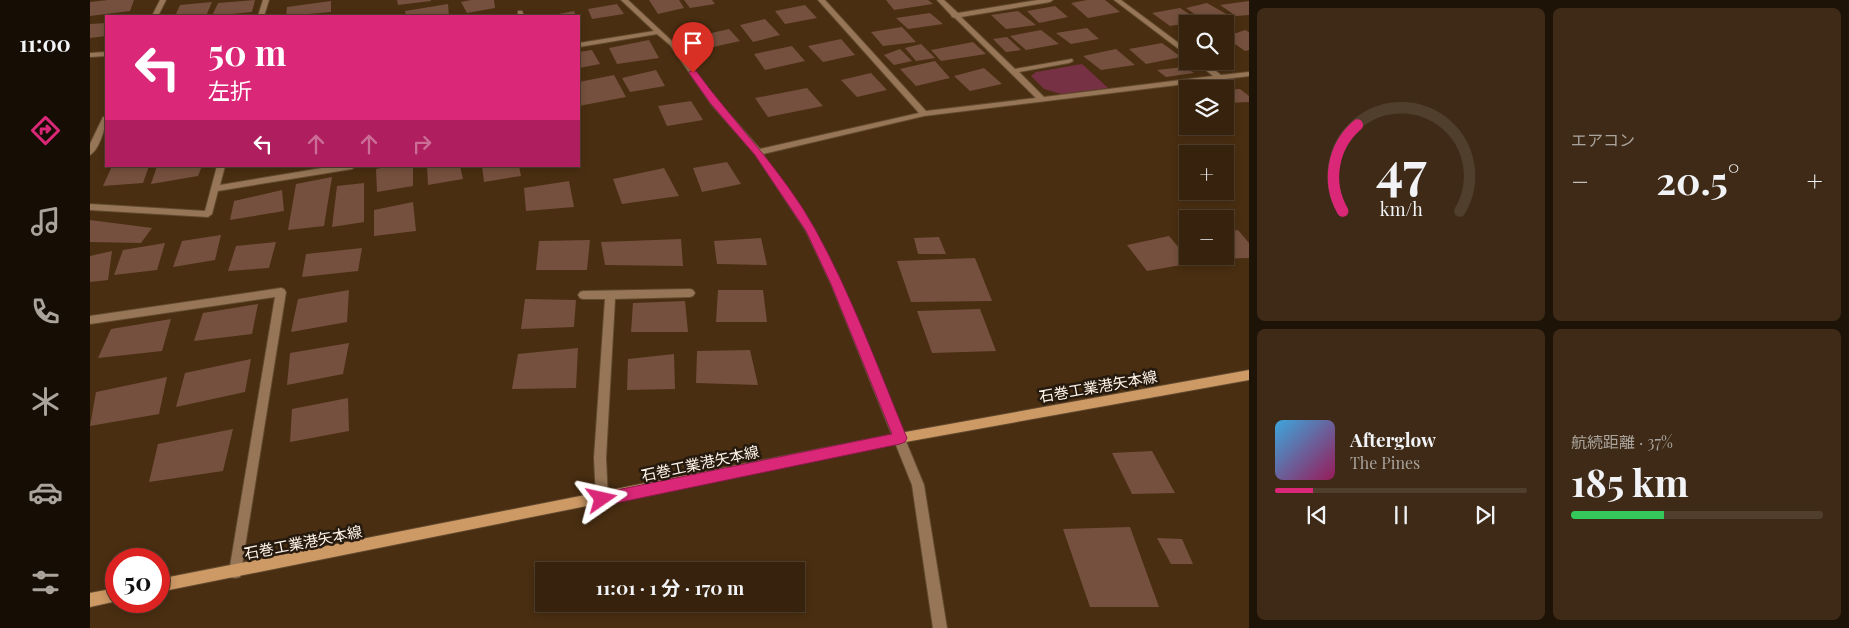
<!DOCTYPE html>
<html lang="ja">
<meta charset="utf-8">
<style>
:root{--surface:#37220d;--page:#3e2a16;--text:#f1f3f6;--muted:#aaa49d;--line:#513f2e;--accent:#db2777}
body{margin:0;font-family:"Playfair Display","Noto Sans JP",serif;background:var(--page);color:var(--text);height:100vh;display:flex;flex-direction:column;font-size:19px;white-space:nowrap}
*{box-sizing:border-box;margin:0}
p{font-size:16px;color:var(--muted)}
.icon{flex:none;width:28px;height:28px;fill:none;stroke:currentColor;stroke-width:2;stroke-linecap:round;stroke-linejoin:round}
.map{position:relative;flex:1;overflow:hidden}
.details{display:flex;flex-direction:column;gap:8px;padding:8px;background:#1e1307;width:600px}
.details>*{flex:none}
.guide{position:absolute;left:15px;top:15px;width:475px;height:152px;border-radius:0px;box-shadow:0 2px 8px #0003,0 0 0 1px var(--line);background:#db2777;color:#fff;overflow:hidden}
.tools{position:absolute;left:1089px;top:15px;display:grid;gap:10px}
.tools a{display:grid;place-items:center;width:55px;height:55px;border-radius:0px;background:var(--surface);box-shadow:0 2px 8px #0003,0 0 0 1px var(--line);font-size:25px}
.speed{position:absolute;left:15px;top:548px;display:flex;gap:10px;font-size:25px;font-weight:700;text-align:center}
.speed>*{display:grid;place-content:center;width:65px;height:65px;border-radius:50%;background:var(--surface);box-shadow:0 2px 8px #0003,0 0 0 1px var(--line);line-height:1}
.speed .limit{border:8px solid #d22;background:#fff;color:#111}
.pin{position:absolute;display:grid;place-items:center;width:42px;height:42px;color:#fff;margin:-51px -21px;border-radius:50% 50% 50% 0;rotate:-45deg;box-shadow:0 0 5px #0007}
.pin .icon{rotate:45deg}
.me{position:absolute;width:55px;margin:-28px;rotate:79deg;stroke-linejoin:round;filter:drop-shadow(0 0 4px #0008)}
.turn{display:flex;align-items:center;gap:18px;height:105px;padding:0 20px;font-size:22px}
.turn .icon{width:65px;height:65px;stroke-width:2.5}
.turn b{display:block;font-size:35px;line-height:42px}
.lanes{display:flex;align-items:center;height:48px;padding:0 20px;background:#0003;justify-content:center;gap:25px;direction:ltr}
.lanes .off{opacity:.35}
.big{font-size:38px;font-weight:700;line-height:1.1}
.details .tile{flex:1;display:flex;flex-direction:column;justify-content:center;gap:8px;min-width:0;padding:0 18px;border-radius:8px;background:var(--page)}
.details .dial{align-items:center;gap:0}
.dial svg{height:130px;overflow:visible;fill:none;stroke:var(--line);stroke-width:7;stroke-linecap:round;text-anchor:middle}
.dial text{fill:var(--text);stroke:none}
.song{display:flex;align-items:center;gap:15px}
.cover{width:60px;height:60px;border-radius:8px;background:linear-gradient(135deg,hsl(200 70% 55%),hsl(330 70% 35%))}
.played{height:5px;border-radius:2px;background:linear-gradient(90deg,var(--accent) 15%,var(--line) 15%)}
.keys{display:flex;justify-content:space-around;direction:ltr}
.heat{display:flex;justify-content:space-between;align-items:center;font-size:28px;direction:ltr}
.charge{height:8px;border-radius:4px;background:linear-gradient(90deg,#34c759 37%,var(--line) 0)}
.details .tiles{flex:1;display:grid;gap:8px;grid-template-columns:repeat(2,1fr)}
.trip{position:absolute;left:445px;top:562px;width:270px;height:50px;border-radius:0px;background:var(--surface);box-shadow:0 2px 8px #0003,0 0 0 1px var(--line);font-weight:700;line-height:50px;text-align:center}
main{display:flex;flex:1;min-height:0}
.menu{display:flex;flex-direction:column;width:90px;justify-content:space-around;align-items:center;background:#160e05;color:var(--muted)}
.menu .icon{width:35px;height:35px}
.menu .on{color:var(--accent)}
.menu b{font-size:22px;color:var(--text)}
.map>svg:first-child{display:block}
</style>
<main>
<nav class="menu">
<b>11:00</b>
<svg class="icon on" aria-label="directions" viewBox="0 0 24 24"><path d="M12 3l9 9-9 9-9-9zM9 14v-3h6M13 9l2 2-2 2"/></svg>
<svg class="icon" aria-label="music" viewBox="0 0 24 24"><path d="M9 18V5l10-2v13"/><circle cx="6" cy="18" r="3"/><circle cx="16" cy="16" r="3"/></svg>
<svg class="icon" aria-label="phone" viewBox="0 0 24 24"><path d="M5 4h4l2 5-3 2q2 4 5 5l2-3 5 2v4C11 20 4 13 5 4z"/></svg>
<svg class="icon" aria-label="climate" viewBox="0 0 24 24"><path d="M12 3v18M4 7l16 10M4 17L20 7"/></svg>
<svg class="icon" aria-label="car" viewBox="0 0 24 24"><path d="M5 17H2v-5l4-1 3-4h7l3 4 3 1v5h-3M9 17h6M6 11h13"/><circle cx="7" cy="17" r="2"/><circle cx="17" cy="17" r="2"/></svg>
<svg class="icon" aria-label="filters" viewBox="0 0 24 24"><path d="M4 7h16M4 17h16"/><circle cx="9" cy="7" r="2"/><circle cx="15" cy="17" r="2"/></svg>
</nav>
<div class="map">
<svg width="1159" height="628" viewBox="0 0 1159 628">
<rect width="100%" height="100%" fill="#492e11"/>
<path fill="#773144" d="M992,64L1018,88L971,94L954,89L941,76L946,72Z"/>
<g fill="#75503e">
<path d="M18,0H44L40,11L0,16V2Z"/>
<path d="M165,0L162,12L122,16L128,3Z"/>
<path d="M307,0H341V1L308,5Z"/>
<path d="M381,0H404L405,8L377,13L371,2Z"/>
<path d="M559,0H589L594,8L568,14Z"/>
<path d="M594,0H622L625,4L600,8Z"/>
<path d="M796,0H838L843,4L804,10Z"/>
<path d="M997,0H1015L1030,12L998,18L981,3Z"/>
<path d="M241,1V12L196,16L197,7Z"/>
<path d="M1159,1V15L1146,16L1130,5Z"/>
<path d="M122,2L116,16H85L90,5Z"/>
<path d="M1117,3L1138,15L1113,20L1096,8Z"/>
<path d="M358,4L359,16H316L315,11Z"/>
<path d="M527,4L534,14L502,19L498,9Z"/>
<path d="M715,5L727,18L695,24L685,11Z"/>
<path d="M965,6L978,17L949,23L937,11Z"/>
<path d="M1090,8L1110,21L1080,26L1062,13Z"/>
<path d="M484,11L486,16H463V15Z"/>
<path d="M928,11L946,25L916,29L901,15Z"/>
<path d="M840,13L853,24L818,29L806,18Z"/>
<path d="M675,19L690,35L663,42L650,25Z"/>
<path d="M16,23V36L0,38V24Z"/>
<path d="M812,27L826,42L793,46L781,32Z"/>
<path d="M997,28L1009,39L981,44L966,33Z"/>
<path d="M639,29L650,41L610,50L600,38Z"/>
<path d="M951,30L969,44L936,50L920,36Z"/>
<path d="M1155,30L1159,32V50L1155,51L1135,37Z"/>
<path d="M917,37L931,50L916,52L903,39Z"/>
<path d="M751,39L765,55L733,62L718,46Z"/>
<path d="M559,40L569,58L527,64L519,48Z"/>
<path d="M883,42L896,54L851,61L841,50Z"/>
<path d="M1072,43L1091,57L1056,64L1039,49Z"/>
<path d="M831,44L845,58L826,61L815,48Z"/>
<path d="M702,46L715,61L675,70L664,54Z"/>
<path d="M810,49L822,61L804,65L794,55Z"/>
<path d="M1026,49L1045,65L1011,70L993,56Z"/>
<path d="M502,50L510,64L489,68V52Z"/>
<path d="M845,61L860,78L826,86L810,69Z"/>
<path d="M1094,67L1104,73L1076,77L1067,70Z"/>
<path d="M894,68L912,84L880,91L864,76Z"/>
<path d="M566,70L575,86L540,92L532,78Z"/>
<path d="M781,73L797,90L767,97L751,80Z"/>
<path d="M524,75L536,97L489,106V82Z"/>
<path d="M717,88L733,106L678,117L665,98Z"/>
<path d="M1150,89L1159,96V102L1135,103V90Z"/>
<path d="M601,101L613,120L577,126L568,106Z"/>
<path d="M637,162L651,184L612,192L603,168Z"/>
<path d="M22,166H59L53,183L13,186Z"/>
<path d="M67,166H112L108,176L61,184Z"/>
<path d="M299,166H323V186L287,192L286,169Z"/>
<path d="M337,166H370L373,179L338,185Z"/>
<path d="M392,166H429L431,176L394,182Z"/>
<path d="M574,168L589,196L532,204L523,179Z"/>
<path d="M242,177L234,226L198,230L206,184Z"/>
<path d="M479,181L484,207L436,211L434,188Z"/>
<path d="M274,183V222L242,227L247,186Z"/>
<path d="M192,190L194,211L140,220L144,201Z"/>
<path d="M323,202L326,231L284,236V210Z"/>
<path d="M0,220L62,228L51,243L0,242Z"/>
<path d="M1148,230L1159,243V258L1120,259L1118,256H1135V231Z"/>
<path d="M131,235L125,260L83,267L92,241Z"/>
<path d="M1079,236L1102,263L1057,271L1037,245Z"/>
<path d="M849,237L856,254H828L824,238Z"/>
<path d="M671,238L677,265L627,264L624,241Z"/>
<path d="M591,239L593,266L515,265L511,242Z"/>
<path d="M500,240L497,270H446L449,241Z"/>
<path d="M186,242L179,268L138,271L146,246Z"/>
<path d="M75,243L67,270L24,275L33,250Z"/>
<path d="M272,248L268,271L212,277L216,254Z"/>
<path d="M22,251L18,280L0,282V256Z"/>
<path d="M885,258L902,301L821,302L807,261Z"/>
<path d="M259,290L257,322L201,332L208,299Z"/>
<path d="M628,290H673L677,322H626Z"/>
<path d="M435,299L486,300L484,327L431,329Z"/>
<path d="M595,301L598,332H541L543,303Z"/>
<path d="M168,304L162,334L104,341L113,313Z"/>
<path d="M890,309L906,351L842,353L827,311Z"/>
<path d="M81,319L72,351L8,358L21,329Z"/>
<path d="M259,343L253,374L197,385L200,353Z"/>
<path d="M488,348L486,388L422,389L428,354Z"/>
<path d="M660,350L668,385L606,383L607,351Z"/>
<path d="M584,354L585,389L537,390L538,359Z"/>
<path d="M161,359L155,392L86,407L95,373Z"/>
<path d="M77,377L69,414L0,426L6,392Z"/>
<path d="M258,398L259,431L200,442L202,409Z"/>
<path d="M143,429L133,471L59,482L68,444Z"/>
<path d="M1062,451L1085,493L1042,494L1022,453Z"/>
<path d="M1040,527L1069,607H1000L973,529Z"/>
<path d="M1067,538L1092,539L1103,564H1081Z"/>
</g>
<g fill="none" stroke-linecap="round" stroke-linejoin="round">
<defs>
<path id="service" d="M428,11H432L434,16H428Z"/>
<g id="minor">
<path d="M70,0H76L68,16H62Z"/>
<path d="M173,0H179L174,16H168Z"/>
<path d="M531,0H538L584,43L627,100L670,149L829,113L728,0H735L836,111L946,98L865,18L862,17L861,15L847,0H854L868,13L948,0H963L960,2L871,17L925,69L982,59L983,61L979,63L929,72L954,97L1123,76L1105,61H1113L1131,75L1159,72V76L1135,79L1131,81L1128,80L834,116L673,154L723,228L751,284L834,485L857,628H843L822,485L741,284L716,231L665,154L621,104L580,45L567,34L489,47V43L564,31Z"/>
<path d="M1024,0H1031L1098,50V56Z"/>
<path d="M16,52V56L0,57V53Z"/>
<path d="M13,117H16C16,127 9,150 0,155V144Z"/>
<path d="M127,166H135L130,185L244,166H266L262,169L128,191L122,214L118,217L0,210V204L115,211Z"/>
<path d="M191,288L194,289L196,292L151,572L150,577L145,578L140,577L139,572L185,297L0,324V316Z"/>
<path d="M600,289L603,290L605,293L603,296L600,297L525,299L516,458L518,499L516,503L512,505L508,503L506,499L504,458L515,299H493L490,298L488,295L490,292L493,291Z"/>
</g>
<g id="secondary">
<path d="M1159,370V380L810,443L69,592V579L810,433Z"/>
<path d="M26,588L27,601L0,607V593Z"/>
</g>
</defs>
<use href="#service" stroke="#624a2f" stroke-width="2"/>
<use href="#minor" stroke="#624a2f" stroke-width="2"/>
<use href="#secondary" stroke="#624a2f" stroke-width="2"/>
<use href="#service" fill="#967656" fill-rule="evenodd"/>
<use href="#minor" fill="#967656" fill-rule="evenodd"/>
<use href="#secondary" fill="#cd9965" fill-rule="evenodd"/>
</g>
<path fill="#db2777" stroke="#8e194d" d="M600,71H606C645,124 693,171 725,229C762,296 788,368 817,438L815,442L810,444L512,506L507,504L505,499L507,495L512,493L802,434L741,284L716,231L665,155L621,104L599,73Z"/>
<g text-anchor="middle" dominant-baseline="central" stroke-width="5" stroke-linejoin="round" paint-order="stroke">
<g font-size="15" fill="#fef3e9" stroke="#261a0e">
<text transform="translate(1008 386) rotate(-10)">石巻工業港矢本線</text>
<text transform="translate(610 463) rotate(-12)">石巻工業港矢本線</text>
<text transform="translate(213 542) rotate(-11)">石巻工業港矢本線</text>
</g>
</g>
</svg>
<div class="tools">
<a><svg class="icon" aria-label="search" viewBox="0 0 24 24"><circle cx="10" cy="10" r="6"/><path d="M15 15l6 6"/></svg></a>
<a><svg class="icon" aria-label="layers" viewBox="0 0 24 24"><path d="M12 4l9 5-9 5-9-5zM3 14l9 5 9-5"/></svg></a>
<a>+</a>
<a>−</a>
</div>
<div class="speed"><div class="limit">50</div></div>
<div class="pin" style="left:603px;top:73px;background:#d93025"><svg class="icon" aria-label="arrive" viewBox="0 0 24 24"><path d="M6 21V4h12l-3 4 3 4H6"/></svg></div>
<svg class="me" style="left:512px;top:499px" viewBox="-20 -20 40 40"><path d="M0-17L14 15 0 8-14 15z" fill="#db2777" stroke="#fff" stroke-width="4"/></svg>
<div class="trip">11:01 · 1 分 · 170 m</div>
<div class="guide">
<div class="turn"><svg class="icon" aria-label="left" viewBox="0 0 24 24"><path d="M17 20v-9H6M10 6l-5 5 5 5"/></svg><div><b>50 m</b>左折</div></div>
<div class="lanes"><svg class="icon" aria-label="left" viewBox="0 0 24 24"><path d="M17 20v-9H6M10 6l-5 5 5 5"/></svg><svg class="icon off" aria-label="ahead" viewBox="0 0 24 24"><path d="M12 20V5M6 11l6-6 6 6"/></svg><svg class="icon off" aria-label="ahead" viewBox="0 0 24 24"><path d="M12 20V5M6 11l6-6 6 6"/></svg><svg class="icon off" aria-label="right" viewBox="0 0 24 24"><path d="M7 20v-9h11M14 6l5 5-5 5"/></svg></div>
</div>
</div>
<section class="details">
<div class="tiles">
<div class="tile dial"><svg viewBox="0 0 100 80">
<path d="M14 69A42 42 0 1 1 86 69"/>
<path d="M14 69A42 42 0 0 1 23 16" stroke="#db2777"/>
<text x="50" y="56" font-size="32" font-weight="700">47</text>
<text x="50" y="72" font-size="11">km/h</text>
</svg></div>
<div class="tile"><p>エアコン</p>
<div class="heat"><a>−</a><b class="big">20.5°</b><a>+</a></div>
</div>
<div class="tile">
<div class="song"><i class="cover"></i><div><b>Afterglow</b><p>The Pines</p></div></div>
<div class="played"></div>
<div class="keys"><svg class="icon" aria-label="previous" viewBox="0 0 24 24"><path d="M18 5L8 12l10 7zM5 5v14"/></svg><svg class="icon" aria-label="pause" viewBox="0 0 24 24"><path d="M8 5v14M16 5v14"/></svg><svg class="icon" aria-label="next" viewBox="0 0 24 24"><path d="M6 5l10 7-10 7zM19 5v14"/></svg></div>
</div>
<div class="tile"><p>航続距離 · 37%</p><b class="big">185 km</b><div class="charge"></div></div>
</div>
</section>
</main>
